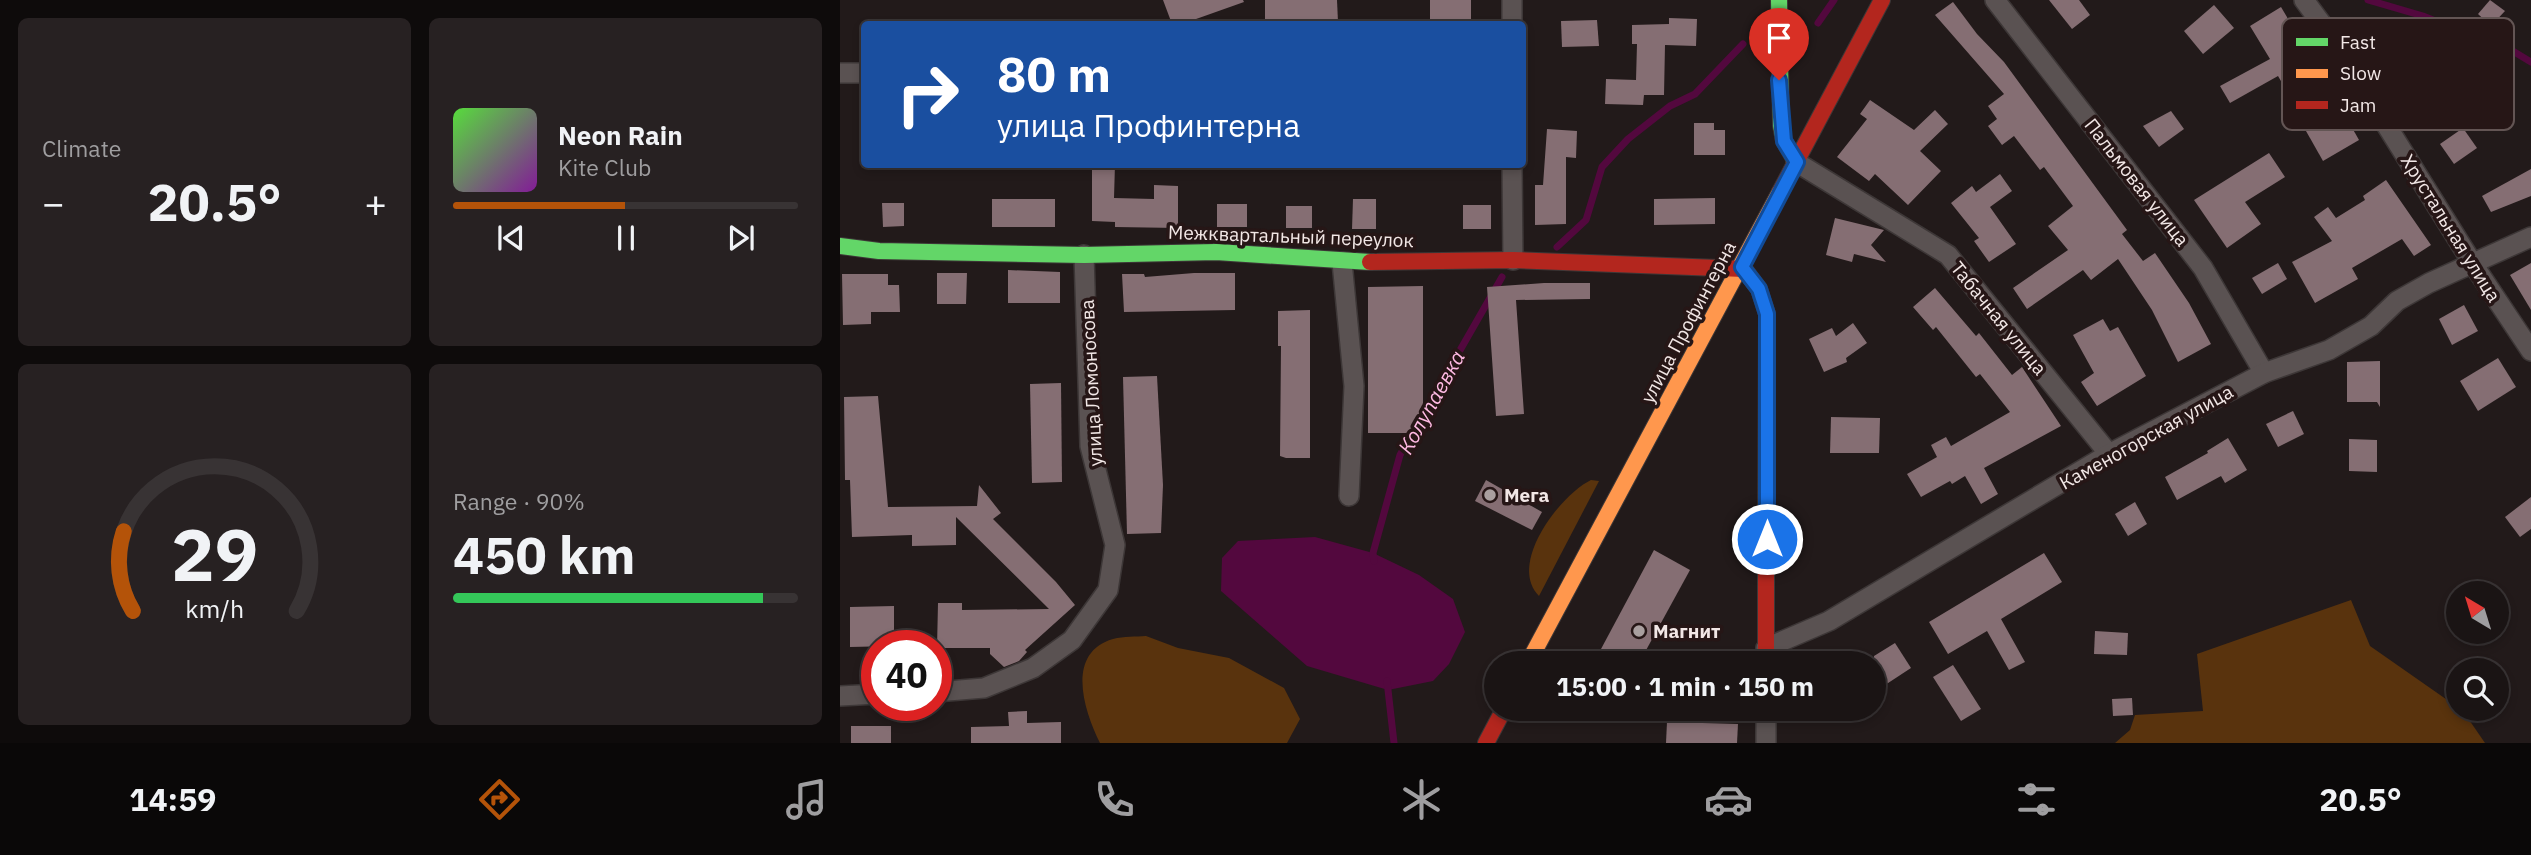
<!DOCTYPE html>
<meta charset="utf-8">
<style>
:root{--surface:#1a1414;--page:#272122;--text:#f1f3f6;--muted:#9f9ea0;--line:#383334;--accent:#b45309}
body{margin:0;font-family:"IBM Plex Sans",sans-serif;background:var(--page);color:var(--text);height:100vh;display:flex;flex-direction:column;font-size:26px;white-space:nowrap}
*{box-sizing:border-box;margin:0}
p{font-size:23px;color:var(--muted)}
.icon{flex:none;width:38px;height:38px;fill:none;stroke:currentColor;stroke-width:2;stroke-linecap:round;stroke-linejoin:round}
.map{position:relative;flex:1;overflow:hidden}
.side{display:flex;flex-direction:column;gap:18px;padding:18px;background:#0e0b0b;width:840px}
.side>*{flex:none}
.hud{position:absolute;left:21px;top:21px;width:665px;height:147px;border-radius:7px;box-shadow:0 4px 10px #0003,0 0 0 2px var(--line);background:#1a4fa0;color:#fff;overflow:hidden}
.needle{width:46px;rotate:322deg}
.tools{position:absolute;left:1606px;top:581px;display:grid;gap:14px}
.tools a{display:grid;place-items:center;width:63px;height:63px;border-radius:50%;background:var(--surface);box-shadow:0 4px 10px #0003,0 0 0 2px var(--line);font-size:35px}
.speed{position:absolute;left:21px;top:630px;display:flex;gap:14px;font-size:35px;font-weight:700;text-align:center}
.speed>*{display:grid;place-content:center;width:91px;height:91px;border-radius:50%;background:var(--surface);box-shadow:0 4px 10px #0003,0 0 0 2px var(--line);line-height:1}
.speed .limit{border:10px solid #d22;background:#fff;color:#111}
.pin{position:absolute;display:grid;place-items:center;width:60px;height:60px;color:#fff;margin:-72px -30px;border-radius:50% 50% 50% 0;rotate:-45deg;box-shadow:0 0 7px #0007}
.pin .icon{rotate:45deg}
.me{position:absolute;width:77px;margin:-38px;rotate:0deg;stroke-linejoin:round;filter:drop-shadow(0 0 5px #0008)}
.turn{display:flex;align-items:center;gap:24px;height:147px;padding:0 21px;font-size:32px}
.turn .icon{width:91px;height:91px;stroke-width:2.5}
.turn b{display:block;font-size:49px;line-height:60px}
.big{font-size:52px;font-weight:700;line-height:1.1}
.side .widget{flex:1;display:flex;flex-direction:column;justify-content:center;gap:10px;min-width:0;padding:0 24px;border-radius:10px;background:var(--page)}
.side .dial{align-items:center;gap:0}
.dial svg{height:182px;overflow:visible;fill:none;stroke:var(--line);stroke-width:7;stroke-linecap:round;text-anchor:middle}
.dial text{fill:var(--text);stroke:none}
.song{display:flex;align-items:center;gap:21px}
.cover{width:84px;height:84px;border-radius:10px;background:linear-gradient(135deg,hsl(110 70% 55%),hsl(290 70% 35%))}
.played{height:7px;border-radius:4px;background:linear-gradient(90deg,var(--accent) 50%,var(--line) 50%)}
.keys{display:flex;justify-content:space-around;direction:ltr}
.heat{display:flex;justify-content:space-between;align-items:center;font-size:38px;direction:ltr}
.charge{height:10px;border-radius:5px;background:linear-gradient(90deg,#34c759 90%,var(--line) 0)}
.side .tiles{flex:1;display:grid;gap:18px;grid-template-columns:repeat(2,1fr)}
.trip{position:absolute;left:644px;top:651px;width:402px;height:70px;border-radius:35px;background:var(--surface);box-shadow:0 4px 10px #0003,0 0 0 2px var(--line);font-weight:700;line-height:70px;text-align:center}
.tabs{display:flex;height:112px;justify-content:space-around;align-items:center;background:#0a0808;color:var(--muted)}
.tabs .icon{width:49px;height:49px}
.tabs .selected{color:var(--accent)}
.tabs b{font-size:32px;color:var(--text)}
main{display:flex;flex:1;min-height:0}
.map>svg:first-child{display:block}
</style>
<main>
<section class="side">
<div class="tiles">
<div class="widget"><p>Climate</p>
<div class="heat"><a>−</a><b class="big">20.5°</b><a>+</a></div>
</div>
<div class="widget">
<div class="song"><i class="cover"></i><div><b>Neon Rain</b><p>Kite Club</p></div></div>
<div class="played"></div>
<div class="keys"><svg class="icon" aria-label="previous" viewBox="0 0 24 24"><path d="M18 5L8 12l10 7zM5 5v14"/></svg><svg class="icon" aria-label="pause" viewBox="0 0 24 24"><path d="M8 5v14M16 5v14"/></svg><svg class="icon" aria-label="next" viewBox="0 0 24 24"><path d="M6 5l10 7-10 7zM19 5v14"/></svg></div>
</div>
<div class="widget dial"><svg viewBox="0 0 100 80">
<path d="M14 69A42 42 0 1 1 86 69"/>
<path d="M14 69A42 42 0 0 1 10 34" stroke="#b45309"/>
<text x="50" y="56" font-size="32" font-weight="700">29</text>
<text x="50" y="72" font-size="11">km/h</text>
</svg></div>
<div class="widget"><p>Range · 90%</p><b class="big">450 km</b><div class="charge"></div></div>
</div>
</section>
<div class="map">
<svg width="1691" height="743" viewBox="0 0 1691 743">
<rect width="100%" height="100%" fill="#221a1a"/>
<g fill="#59330d">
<path d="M751,480L759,481L699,596C667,564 720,495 751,480Z"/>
<path d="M1511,600L1530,646L1623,711L1645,743H1275L1290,730L1295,715L1363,711L1357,654Z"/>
<path d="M306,636L338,648L389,658L444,688L460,719L447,743H260C244,711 225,653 273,639C284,636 296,637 306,636Z"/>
</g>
<path fill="#53083e" d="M475,537L533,553L579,575L613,599L625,632L609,664L593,681L548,690L467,666L381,591L382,558L398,541Z"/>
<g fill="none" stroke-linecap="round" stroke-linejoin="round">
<g stroke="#53083e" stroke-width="7">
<path d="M1528,0L1583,16L1620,31L1648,36L1691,62"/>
<path d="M978,23L994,0"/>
<path d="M717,247L746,220L762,167L788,139L830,106L855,94L903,44"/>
<path d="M534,561L533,553L560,455L662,277"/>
<path d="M547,681L554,743"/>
</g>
</g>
<g fill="#856e73">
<path d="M323,0H403L404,2L342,24H332Z"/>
<path d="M425,0H497L498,22L425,24Z"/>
<rect x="590" y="0" width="41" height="19"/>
<path d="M1209,0H1239L1250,15L1232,29Z"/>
<path d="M1650,0L1665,11L1651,26L1638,14Z"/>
<path d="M1113,2L1137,34L1164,62L1287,230L1282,234L1303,261L1315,253L1349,303L1371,344L1338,362L1312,310L1278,259L1251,280L1243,270L1187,309L1173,288L1228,250L1208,226L1233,206L1204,167L1200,170L1174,136L1162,145L1148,126L1157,119L1148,106L1164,94L1095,15Z"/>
<path d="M1374,5L1394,28L1363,54L1344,31Z"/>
<path d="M1441,7L1469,54L1464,57L1475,77L1448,93L1438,76L1390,103L1380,86L1430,59L1410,26Z"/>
<path d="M829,18L857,19L856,46L825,45L824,95H804L803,105L765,104L766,79L796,80L797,44H792V25L829,24Z"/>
<path d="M757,20L759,46L722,47L721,21Z"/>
<path d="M1030,100L1074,130L1095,110L1108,124L1080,151L1101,171L1068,205L1035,174L1029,181L997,157L1027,119L1020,114Z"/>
<path d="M1502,110L1519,140L1483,161L1466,131Z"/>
<path d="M1331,111L1344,129L1319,147L1303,126Z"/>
<path d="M854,123H874V130H885V155H854Z"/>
<path d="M1623,128L1637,148L1614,164L1600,144Z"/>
<path d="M707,129L737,131L736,158L726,157V224L695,225V185H703Z"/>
<path d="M1429,153L1445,177L1405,202L1421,224L1387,248L1354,200Z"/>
<path d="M252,164H275L274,198L314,199V185L338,186V228L275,227V222L252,221Z"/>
<path d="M1691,169V196L1651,212L1642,196Z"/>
<path d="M1160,174L1172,191L1150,207L1176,244L1149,262L1134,241L1139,238L1111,203L1132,186L1136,192Z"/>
<path d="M1546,180L1591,245L1574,256L1562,239L1512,268L1518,279L1475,303L1452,262L1492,241L1474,217L1488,207L1496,218L1525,200L1523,196Z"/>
<path d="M875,198V224L814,225V199Z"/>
<rect x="152" y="199" width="63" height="28"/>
<path d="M513,199H536V229H512Z"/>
<path d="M42,203H64V226L43,227Z"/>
<rect x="377" y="204" width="30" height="23"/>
<rect x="623" y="205" width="28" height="24"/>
<rect x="446" y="206" width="26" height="22"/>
<path d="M995,218L1044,230L1031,245L1046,262L1014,254L1012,262L986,255Z"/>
<path d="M1438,263L1447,279L1422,294L1412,278Z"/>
<path d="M1691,263V310L1670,275Z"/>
<path d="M168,270L220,272V303H168Z"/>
<path d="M97,273H127L126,304H97Z"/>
<path d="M354,273H395V310L284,312L282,274H304L305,277Z"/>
<path d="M2,274H48V285H59L60,312H31V324L3,325Z"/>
<path d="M704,283H750V299L676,300L684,414L656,416L647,287Z"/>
<path d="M583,286V433H528V287Z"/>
<path d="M1095,288L1136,336L1139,333L1172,375L1182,367L1221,426L1144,468L1158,494L1141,504L1125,476L1112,484L1110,481L1081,497L1067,474L1097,457L1091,445L1106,437L1111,446L1170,412L1140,374L1136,377L1096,327L1093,330L1073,307Z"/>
<path d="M1624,305L1638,331L1612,345L1599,319Z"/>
<path d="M470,310V458H446L440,456L441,346H438V311Z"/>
<path d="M1263,319L1270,331L1278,327L1306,376L1257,406L1241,382L1254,373L1233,335Z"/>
<path d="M1013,323L1027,343L1006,358L1007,362L984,372L969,339L992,328L996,336Z"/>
<path d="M1658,358L1676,387L1638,411L1620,381Z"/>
<path d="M1540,361V407L1537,402H1507V362Z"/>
<path d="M317,376L323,485L321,533L287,534L283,377Z"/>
<path d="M221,383L222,482L192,483L190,384Z"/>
<path d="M38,396L48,507L137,506L139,485L161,513L153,519L216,582L235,605L185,650L187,652L179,661L164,667L150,654V648H97L98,603H122V610L209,609L116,517V545L72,546V535L12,537L10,480H5L4,397Z"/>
<path d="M1453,411L1464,434L1438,447L1426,424Z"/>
<path d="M991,417L1040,418L1039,453H990Z"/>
<path d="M1388,438L1407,470L1385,483L1381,476L1337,500L1325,477L1368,453L1367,451Z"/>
<path d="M1509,439L1537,440V472L1509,471Z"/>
<path d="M646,480L702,512L692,530L635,501Z"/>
<path d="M1691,497V529L1680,537L1665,517Z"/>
<path d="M1295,502L1307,524L1288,536L1275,514Z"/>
<path d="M814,550L850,570L799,663H788L761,649Z"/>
<path d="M1204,553L1222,582L1161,619L1185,662L1169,670L1147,631L1108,654L1089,622Z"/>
<path d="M54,606V646L10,647V607Z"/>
<path d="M1255,631L1288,633L1287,655L1254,654Z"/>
<path d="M1055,643L1071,668L1042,687L1034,676V656Z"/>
<path d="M1113,665L1141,709L1121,721L1093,677Z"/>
<path d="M1292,698L1293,715L1273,716L1272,699Z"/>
<path d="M187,711V723L221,722V743H131V727L169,726L168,712Z"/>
<path d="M827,722L898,724L897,743H826Z"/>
<rect x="11" y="726" width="40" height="17"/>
</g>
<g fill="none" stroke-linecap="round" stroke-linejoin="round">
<defs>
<g id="street">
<path d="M1155,0L1363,268L1424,373"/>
<path d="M1464,0L1490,35L1633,264L1691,351"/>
<path d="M672,24V0"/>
<path d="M0,73H24"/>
<path d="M956,162L1108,255L1269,454"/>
<path d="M672,164L673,260"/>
<path d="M502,262L514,386L509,496"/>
<path d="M926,648L989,621L1269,454L1424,373L1489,350L1531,326L1557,301L1589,283L1691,237"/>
<path d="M96,692L144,688L193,668L232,640L268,590L275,545L250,446L244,255"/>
<path d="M0,696L37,694"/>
<path d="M926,743V709"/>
</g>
<g id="fast">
<path d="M939,0L941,125L944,141L956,162"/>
<path d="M0,246L39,251L244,255L376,252L530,262"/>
</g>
<g id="slow">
<path d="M904,269L919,289L927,314L926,566"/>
<path d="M688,663L940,192"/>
</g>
<g id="jam">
<path d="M940,192L1042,0"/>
<path d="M530,262L673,260L904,269"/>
<path d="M926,663V566"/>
<path d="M646,743L664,709"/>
</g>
</defs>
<use href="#street" stroke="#3d3737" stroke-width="22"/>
<use href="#fast" stroke="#3d3737" stroke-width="18"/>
<use href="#slow" stroke="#3d3737" stroke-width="18"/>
<use href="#jam" stroke="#3d3737" stroke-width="18"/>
<use href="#street" stroke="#5a5252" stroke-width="19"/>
<use href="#fast" stroke="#63d668" stroke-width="16"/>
<use href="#slow" stroke="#ff974d" stroke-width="16"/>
<use href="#jam" stroke="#b3261e" stroke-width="16"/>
</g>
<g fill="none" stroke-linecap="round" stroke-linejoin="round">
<defs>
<path id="route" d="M927,539V314L919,289L902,267L957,162L944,141L939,80"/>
</defs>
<use href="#route" stroke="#114b97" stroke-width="18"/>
<use href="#route" stroke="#1a73e8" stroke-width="12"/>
</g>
<g fill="#a99f9f" stroke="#261616" stroke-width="2.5">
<circle cx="650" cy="495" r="7"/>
<circle cx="799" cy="631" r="7"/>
</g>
<g text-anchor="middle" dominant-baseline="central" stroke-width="7" stroke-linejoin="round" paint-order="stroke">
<g font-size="19" fill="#f2e7e6" stroke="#261616">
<text transform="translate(1297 182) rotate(52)">Пальмовая улица</text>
<text transform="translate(1611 228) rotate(58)">Хрустальная улица</text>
<text transform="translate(451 236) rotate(2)">Межквартальный переулок</text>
<text transform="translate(1159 318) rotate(51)">Табачная улица</text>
<text transform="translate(848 322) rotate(-62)">улица Профинтерна</text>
<text transform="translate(251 383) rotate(-93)">улица Ломоносова</text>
<text transform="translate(1306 437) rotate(-29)">Каменогорская улица</text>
</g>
<g font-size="19" font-weight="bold" fill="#f2e7e6" stroke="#261616" text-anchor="start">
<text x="664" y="495">Мега</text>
<text x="813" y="631">Магнит</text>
</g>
<g font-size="21" font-style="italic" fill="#ffbae3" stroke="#261616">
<text transform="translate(591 402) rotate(-61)">Колупаевка</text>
</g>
</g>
<rect x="1442" y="18" width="232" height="112" rx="10" fill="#261616" stroke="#635554" stroke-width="2"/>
<rect x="1456" y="38" width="32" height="8" fill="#63d668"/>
<rect x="1456" y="69" width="32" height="9" fill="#ff974d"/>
<rect x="1456" y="101" width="32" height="8" fill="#b3261e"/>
<g font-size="19" fill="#f2e7e6">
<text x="1500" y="49">Fast</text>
<text x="1500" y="80">Slow</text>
<text x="1500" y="112">Jam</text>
</g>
</svg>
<div class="tools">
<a><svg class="needle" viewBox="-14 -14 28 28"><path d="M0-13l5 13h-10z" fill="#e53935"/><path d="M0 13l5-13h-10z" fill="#9f9ea0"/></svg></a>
<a><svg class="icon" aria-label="search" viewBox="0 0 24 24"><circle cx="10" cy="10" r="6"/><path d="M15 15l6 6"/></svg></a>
</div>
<div class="speed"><div class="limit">40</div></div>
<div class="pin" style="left:939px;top:80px;background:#d93025"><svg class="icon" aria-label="arrive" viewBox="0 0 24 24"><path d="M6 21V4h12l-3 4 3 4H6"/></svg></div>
<svg class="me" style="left:927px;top:539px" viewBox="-20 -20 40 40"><circle r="17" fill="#1a73e8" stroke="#fff" stroke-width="3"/><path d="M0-11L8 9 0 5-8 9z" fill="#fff"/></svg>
<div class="trip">15:00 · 1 min · 150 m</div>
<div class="hud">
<div class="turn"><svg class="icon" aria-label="right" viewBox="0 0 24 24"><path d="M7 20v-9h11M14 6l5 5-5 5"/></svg><div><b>80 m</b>улица Профинтерна</div></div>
</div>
</div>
</main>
<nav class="tabs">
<b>14:59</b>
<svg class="icon selected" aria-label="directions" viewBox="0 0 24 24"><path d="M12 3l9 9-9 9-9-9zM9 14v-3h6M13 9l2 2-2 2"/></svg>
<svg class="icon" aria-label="music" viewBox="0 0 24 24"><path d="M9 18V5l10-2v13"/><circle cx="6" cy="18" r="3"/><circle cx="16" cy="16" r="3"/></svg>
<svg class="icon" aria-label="phone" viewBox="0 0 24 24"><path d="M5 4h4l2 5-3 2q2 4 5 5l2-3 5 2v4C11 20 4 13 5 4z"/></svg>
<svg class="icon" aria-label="climate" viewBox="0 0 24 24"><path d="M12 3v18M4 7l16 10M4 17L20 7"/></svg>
<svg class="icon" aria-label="car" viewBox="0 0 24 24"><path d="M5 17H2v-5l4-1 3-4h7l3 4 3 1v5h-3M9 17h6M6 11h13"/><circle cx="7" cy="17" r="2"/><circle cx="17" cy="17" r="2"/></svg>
<svg class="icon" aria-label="filters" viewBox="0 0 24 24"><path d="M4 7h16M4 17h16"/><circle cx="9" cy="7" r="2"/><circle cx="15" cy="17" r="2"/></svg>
<b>20.5°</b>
</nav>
